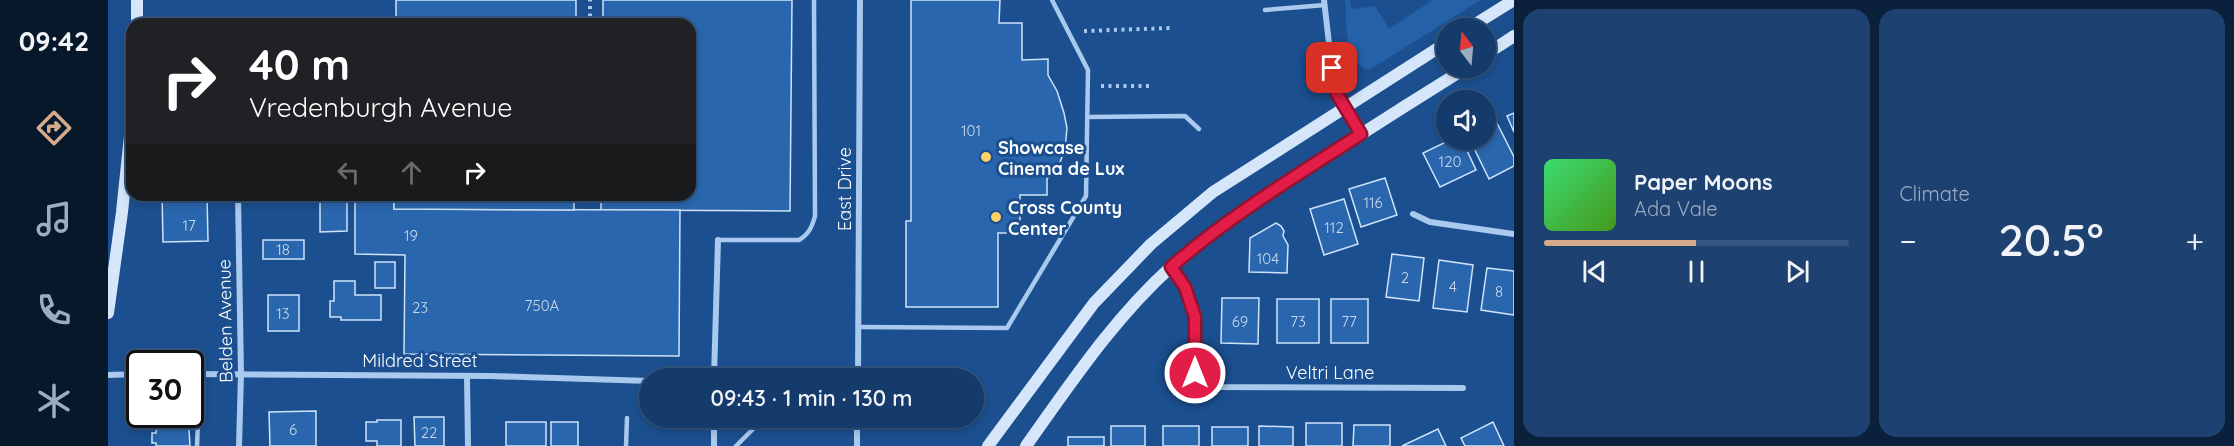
<!DOCTYPE html>
<meta charset="utf-8">
<style>
:root{--surface:#143b6b;--page:#1d4271;--text:#f1f3f6;--muted:#9dadc1;--line:#33557e;--accent:#d6ab8b}
body{margin:0;font-family:Quicksand,sans-serif;background:var(--page);color:var(--text);height:100vh;display:flex;flex-direction:column;font-size:22px;white-space:nowrap}
*{box-sizing:border-box;margin:0}
p{font-size:20px;color:var(--muted)}
.icon{flex:none;width:33px;height:33px;fill:none;stroke:currentColor;stroke-width:2;stroke-linecap:round;stroke-linejoin:round}
.map{position:relative;flex:1;overflow:hidden}
.drawer{display:flex;flex-direction:column;gap:9px;padding:9px;background:#0b203b;width:720px}
.drawer>*{flex:none}
.banner{position:absolute;left:18px;top:18px;width:570px;height:183px;border-radius:18px;box-shadow:0 3px 9px #0003,0 0 0 2px var(--line);background:#202124;color:#fff;overflow:hidden}
.needle{width:39px;rotate:344deg}
.tools{position:absolute;left:1328px;top:18px;display:grid;gap:12px}
.tools a{display:grid;place-items:center;width:60px;height:60px;border-radius:50%;background:var(--surface);box-shadow:0 3px 9px #0003,0 0 0 2px var(--line);font-size:30px}
.speed{position:absolute;left:18px;top:350px;display:flex;gap:12px;font-size:30px;font-weight:700;text-align:center}
.speed>*{display:grid;place-content:center;width:78px;height:78px;border-radius:50%;background:var(--surface);box-shadow:0 3px 9px #0003,0 0 0 2px var(--line);line-height:1}
.speed .limit{border:3px solid #111;border-radius:9px;background:#fff;color:#111}
.pin{position:absolute;display:grid;place-items:center;width:51px;height:51px;color:#fff;margin:-26px;border-radius:12px;box-shadow:0 3px 9px #0006}
.me{position:absolute;width:66px;margin:-33px;rotate:0deg;stroke-linejoin:round;filter:drop-shadow(0 0 4px #0008)}
.turn{display:flex;align-items:center;gap:21px;height:126px;padding:0 24px;font-size:27px}
.turn .icon{width:78px;height:78px;stroke-width:2.5}
.turn b{display:block;font-size:42px;line-height:51px}
.lanes{display:flex;align-items:center;height:57px;padding:0 24px;background:#0003;justify-content:center;gap:30px;direction:ltr}
.lanes .off{opacity:.35}
.big{font-size:45px;font-weight:600;line-height:1.1}
.drawer .tile{flex:1;display:flex;flex-direction:column;justify-content:center;gap:9px;min-width:0;padding:0 21px;border-radius:18px;background:var(--page)}
.song{display:flex;align-items:center;gap:18px}
.cover{width:72px;height:72px;border-radius:9px;background:linear-gradient(135deg,hsl(140 70% 55%),hsl(100 70% 35%))}
.played{height:6px;border-radius:3px;background:linear-gradient(90deg,var(--accent) 50%,var(--line) 50%)}
.keys{display:flex;justify-content:space-around;direction:ltr}
.heat{display:flex;justify-content:space-between;align-items:center;font-size:33px;direction:ltr}
.drawer .tiles{flex:1;display:grid;gap:9px;grid-template-columns:repeat(2,1fr)}
.trip{position:absolute;left:531px;top:368px;width:345px;height:60px;border-radius:30px;background:var(--surface);box-shadow:0 3px 9px #0003,0 0 0 2px var(--line);font-weight:600;line-height:60px;text-align:center}
main{display:flex;flex:1;min-height:0}
.tab-bar{display:flex;flex-direction:column;width:108px;justify-content:space-around;align-items:center;background:#08182b;color:var(--muted)}
.tab-bar .icon{width:42px;height:42px}
.tab-bar .current{color:var(--accent)}
.tab-bar b{font-size:27px;color:var(--text)}
.map>svg:first-child{display:block}
</style>
<main>
<nav class="tab-bar">
<b>09:42</b>
<svg class="icon current" aria-label="directions" viewBox="0 0 24 24"><path d="M12 3l9 9-9 9-9-9zM9 14v-3h6M13 9l2 2-2 2"/></svg>
<svg class="icon" aria-label="music" viewBox="0 0 24 24"><path d="M9 18V5l10-2v13"/><circle cx="6" cy="18" r="3"/><circle cx="16" cy="16" r="3"/></svg>
<svg class="icon" aria-label="phone" viewBox="0 0 24 24"><path d="M5 4h4l2 5-3 2q2 4 5 5l2-3 5 2v4C11 20 4 13 5 4z"/></svg>
<svg class="icon" aria-label="climate" viewBox="0 0 24 24"><path d="M12 3v18M4 7l16 10M4 17L20 7"/></svg>
</nav>
<div class="map">
<svg width="1406" height="446" viewBox="0 0 1406 446">
<rect width="100%" height="100%" fill="#1b4f8f"/>
<path fill="#2461a8" d="M1237,0H1242L1243,9L1267,6L1281,29L1325,0H1373L1261,70C1235,63 1239,22 1237,0Z"/>
<g fill="#2a66ad" stroke="#cfe3fa" stroke-width="1.5">
<rect x="288" y="0" width="180" height="24"/>
<path d="M495,0H684L682,211L493,210V195H582V24H495Z"/>
<path d="M803,0H892L891,23H914V60L940,59V75L949,91L956,113L959,128L957,149L951,165L939,179V195H912V233H890V307H798V221H803Z"/>
<path d="M1406,113V132L1399,116Z"/>
<path d="M1388,121L1406,157V166L1381,179L1362,140H1377V126Z"/>
<path d="M1342,140H1354L1368,170L1332,187L1315,153Z"/>
<path d="M1277,178L1289,215L1253,227L1241,189Z"/>
<path d="M54,195H99L100,241L55,242Z"/>
<path d="M212,195H239V231L212,232Z"/>
<path d="M247,195H286V209L572,210L571,356L296,354L297,255L247,254Z"/>
<path d="M286,195H466V210L286,209Z"/>
<path d="M1236,199L1250,244L1216,255L1202,209Z"/>
<path d="M1168,223L1173,226L1176,231L1175,236L1180,245L1179,273L1141,272L1142,238Z"/>
<rect x="155" y="240" width="41" height="19"/>
<path d="M1284,254L1316,258L1311,301L1278,297Z"/>
<path d="M1331,260L1365,265L1359,312L1325,308Z"/>
<rect x="267" y="262" width="20" height="26"/>
<path d="M1379,268L1406,271V315L1373,310Z"/>
<path d="M226,281H247V295H273V320H233V317H222V301H226Z"/>
<rect x="160" y="295" width="31" height="36"/>
<path d="M1114,298H1151L1150,344L1113,343Z"/>
<rect x="1169" y="299" width="42" height="44"/>
<rect x="1223" y="299" width="37" height="44"/>
<path d="M208,411V446H162L161,412Z"/>
<path d="M50,414H80L82,446H48V443H44V433H48Z"/>
<path d="M306,417H336V446H307Z"/>
<path d="M269,420H293V446H269V441H258V422H269Z"/>
<rect x="398" y="422" width="40" height="24"/>
<rect x="443" y="422" width="27" height="24"/>
<path d="M1385,422L1396,446H1357L1353,438Z"/>
<rect x="1198" y="423" width="36" height="23"/>
<path d="M1246,425H1282V446H1245Z"/>
<rect x="1003" y="426" width="34" height="20"/>
<rect x="1055" y="426" width="36" height="20"/>
<path d="M1151,426L1185,427V446H1151Z"/>
<rect x="1104" y="427" width="36" height="19"/>
<path d="M1330,429L1338,446H1294Z"/>
<rect x="960" y="437" width="36" height="9"/>
</g>
<g fill="none" stroke-linecap="round" stroke-linejoin="round">
<g stroke="#a9c9ee" stroke-width="4" stroke-dasharray="3 4.5" stroke-linecap="butt">
<path d="M482,24V0"/>
<path d="M976,31L1063,28"/>
<path d="M993,86H1041"/>
</g>
<g stroke="#a9c9ee" stroke-width="4.5">
<path d="M1157,10L1217,5"/>
<path d="M980,117L1077,116L1091,129"/>
<path d="M610,240H691C701,234 704,227 707,216L706,0"/>
<path d="M750,327L899,328L978,196L980,70L944,0"/>
<path d="M89,446L92,374"/>
<path d="M518,446L519,418"/>
<path d="M628,446L651,423L665,417"/>
</g>
<g stroke="#a9c9ee" stroke-width="6">
<path d="M1216,0L1226,87L1233,102L1253,134"/>
<path d="M130,195L133,374L131,446"/>
<path d="M1305,214L1322,222L1406,234"/>
<path d="M1063,267C1073,282 1084,298 1087,317C1091,339 1084,361 1090,383L1098,387L1355,388"/>
<path d="M82,374L382,376L542,381"/>
<path d="M0,375L32,374"/>
<path d="M359,376L360,446"/>
<path d="M606,378L610,240"/>
<path d="M750,378L752,0"/>
<path d="M606,417V446"/>
<path d="M749,446V417"/>
</g>
<g stroke="#d6e6fa" stroke-width="12">
<path d="M29,24V0"/>
<path d="M1361,28L1406,0"/>
<path d="M1377,55L1406,36"/>
<path d="M0,313L14,212L24,117"/>
<path d="M880,446L986,303L1043,244L1105,192L1338,43"/>
<path d="M918,446C963,383 1006,318 1064,266C1106,228 1153,199 1200,168C1253,134 1305,101 1358,68"/>
</g>
</g>
<g fill="none" stroke-linecap="round" stroke-linejoin="round">
<defs>
<path id="route" d="M1087,373V317L1077,287L1063,267C1121,216 1188,176 1253,134L1229,94L1224,68"/>
</defs>
<use href="#route" stroke="#92132f" stroke-width="15"/>
<use href="#route" stroke="#e11d48" stroke-width="10"/>
</g>
<g fill="#ffd166" stroke="#1b4f8f" stroke-width="2">
<circle cx="878" cy="157" r="6"/>
<circle cx="888" cy="217" r="6"/>
</g>
<g text-anchor="middle" dominant-baseline="central" stroke-width="6" stroke-linejoin="round" paint-order="stroke">
<g font-size="15" fill="#cad9ea">
<text x="863" y="130">101</text>
<text x="1342" y="161">120</text>
<text x="1265" y="202">116</text>
<text x="81" y="225">17</text>
<text x="1226" y="227">112</text>
<text x="303" y="235">19</text>
<text x="175" y="249">18</text>
<text x="1160" y="258">104</text>
<text x="1297" y="277">2</text>
<text x="1345" y="286">4</text>
<text x="1391" y="291">8</text>
<text x="434" y="305">750A</text>
<text x="312" y="307">23</text>
<text x="175" y="313">13</text>
<text x="1132" y="321">69</text>
<text x="1190" y="321">73</text>
<text x="1241" y="321">77</text>
<text x="185" y="429">6</text>
<text x="321" y="432">22</text>
</g>
<g font-size="18" font-weight="bold" fill="#fff" stroke="#1b4f8f" text-anchor="start">
<text x="890" y="147">Showcase<tspan x="890" dy="21">Cinema de Lux</tspan></text>
<text x="900" y="207">Cross County<tspan x="900" dy="21">Center</tspan></text>
</g>
<g font-size="18" fill="#fff" stroke="#1b4f8f">
<text transform="translate(736 189) rotate(-90)">East Drive</text>
<text transform="translate(117 321) rotate(-91)">Belden Avenue</text>
<text x="312" y="360">Mildred Street</text>
<text x="1222" y="372">Veltri Lane</text>
</g>
</g>
</svg>
<div class="tools">
<a><svg class="needle" viewBox="-14 -14 28 28"><path d="M0-13l5 13h-10z" fill="#e53935"/><path d="M0 13l5-13h-10z" fill="#9dadc1"/></svg></a>
<a><svg class="icon" aria-label="sound" viewBox="0 0 24 24"><path d="M4 9h4l5-4v14l-5-4H4zM17 9q2 3 0 6"/></svg></a>
</div>
<div class="speed"><div class="limit">30</div></div>
<div class="pin" style="left:1224px;top:68px;background:#d93025"><svg class="icon" aria-label="arrive" viewBox="0 0 24 24"><path d="M6 21V4h12l-3 4 3 4H6"/></svg></div>
<svg class="me" style="left:1087px;top:373px" viewBox="-20 -20 40 40"><circle r="17" fill="#e11d48" stroke="#fff" stroke-width="3"/><path d="M0-11L8 9 0 5-8 9z" fill="#fff"/></svg>
<div class="trip">09:43 · 1 min · 130 m</div>
<div class="banner">
<div class="turn"><svg class="icon" aria-label="right" viewBox="0 0 24 24"><path d="M7 20v-9h11M14 6l5 5-5 5"/></svg><div><b>40 m</b>Vredenburgh Avenue</div></div>
<div class="lanes"><svg class="icon off" aria-label="left" viewBox="0 0 24 24"><path d="M17 20v-9H6M10 6l-5 5 5 5"/></svg><svg class="icon off" aria-label="ahead" viewBox="0 0 24 24"><path d="M12 20V5M6 11l6-6 6 6"/></svg><svg class="icon" aria-label="right" viewBox="0 0 24 24"><path d="M7 20v-9h11M14 6l5 5-5 5"/></svg></div>
</div>
</div>
<section class="drawer">
<div class="tiles">
<div class="tile">
<div class="song"><i class="cover"></i><div><b>Paper Moons</b><p>Ada Vale</p></div></div>
<div class="played"></div>
<div class="keys"><svg class="icon" aria-label="previous" viewBox="0 0 24 24"><path d="M18 5L8 12l10 7zM5 5v14"/></svg><svg class="icon" aria-label="pause" viewBox="0 0 24 24"><path d="M8 5v14M16 5v14"/></svg><svg class="icon" aria-label="next" viewBox="0 0 24 24"><path d="M6 5l10 7-10 7zM19 5v14"/></svg></div>
</div>
<div class="tile"><p>Climate</p>
<div class="heat"><a>−</a><b class="big">20.5°</b><a>+</a></div>
</div>
</div>
</section>
</main>
